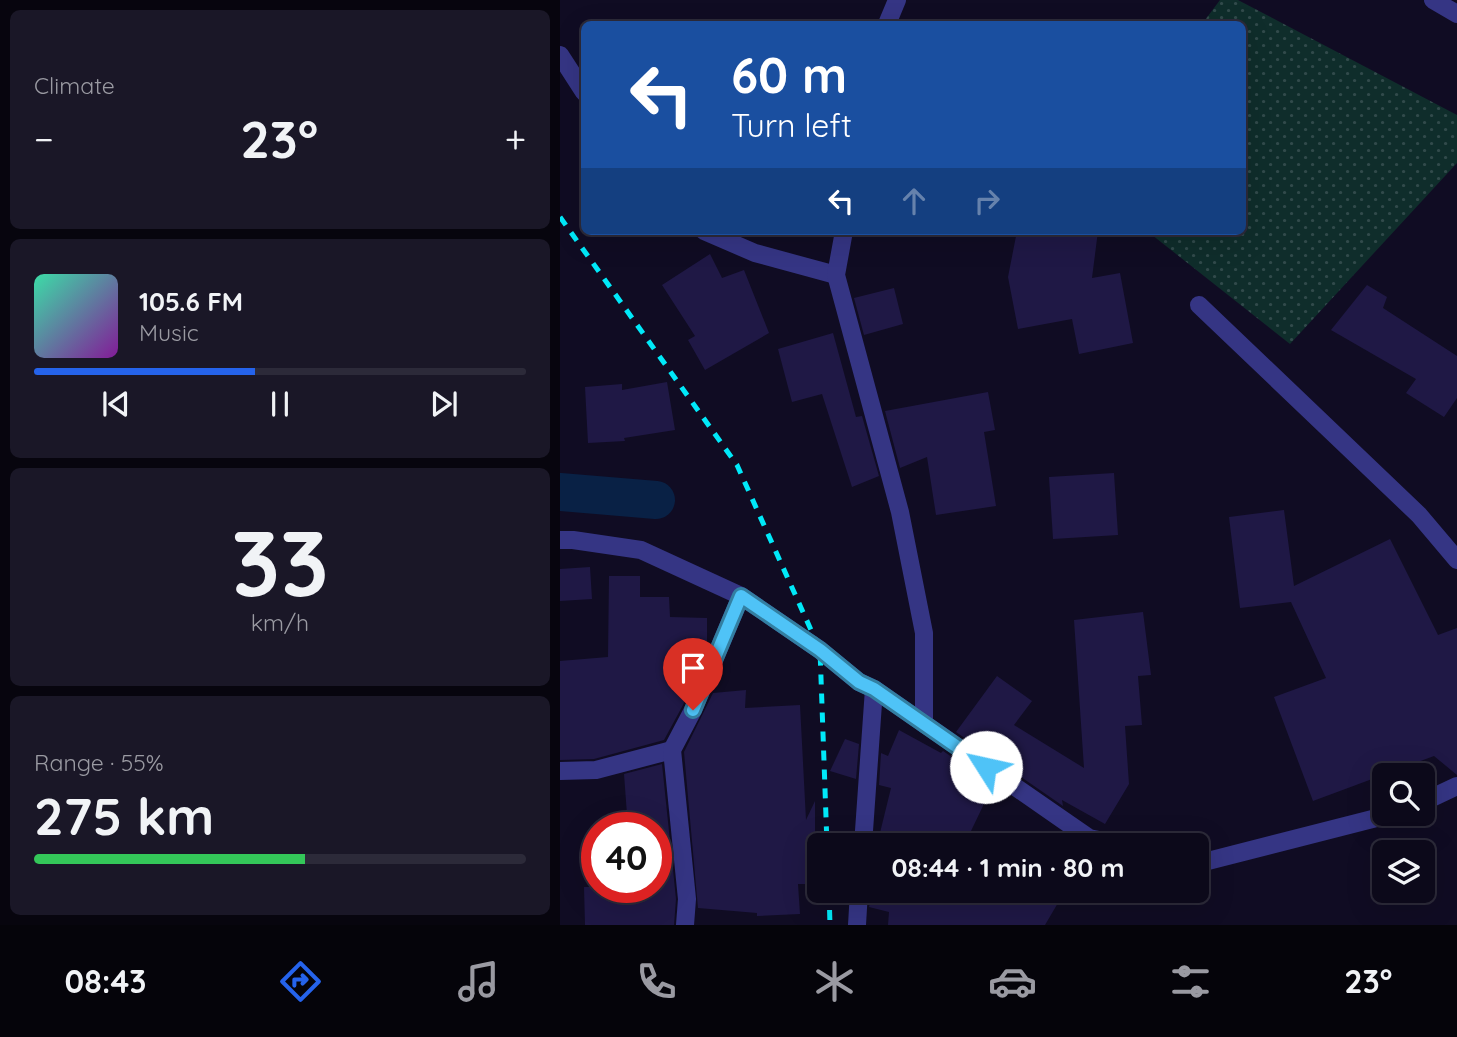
<!DOCTYPE html>
<meta charset="utf-8">
<style>
:root{--surface:#0c091a;--page:#1a1727;--text:#f1f3f6;--muted:#9a9aa2;--line:#2c2a39;--accent:#2563eb}
body{margin:0;font-family:Quicksand,sans-serif;background:var(--page);color:var(--text);height:100vh;display:flex;flex-direction:column;font-size:26px;white-space:nowrap}
*{box-sizing:border-box;margin:0}
p{font-size:23px;color:var(--muted)}
.icon{flex:none;width:38px;height:38px;fill:none;stroke:currentColor;stroke-width:2;stroke-linecap:round;stroke-linejoin:round}
.map{position:relative;flex:1;overflow:hidden}
.drawer{display:flex;flex-direction:column;gap:10px;padding:10px;background:#07050e;width:560px}
.drawer>*{flex:none}
.hud{position:absolute;left:21px;top:21px;width:665px;height:214px;border-radius:10px;box-shadow:0 7px 28px #0002,0 0 0 2px var(--line);background:#1a4fa0;color:#fff;overflow:hidden}
.buttons{position:absolute;left:812px;top:763px;display:grid;gap:14px}
.buttons a{display:grid;place-items:center;width:63px;height:63px;border-radius:10px;background:var(--surface);box-shadow:0 7px 28px #0002,0 0 0 2px var(--line);font-size:35px}
.speed{position:absolute;left:21px;top:812px;display:flex;gap:14px;font-size:35px;font-weight:700;text-align:center}
.speed>*{display:grid;place-content:center;width:91px;height:91px;border-radius:50%;background:var(--surface);box-shadow:0 7px 28px #0002,0 0 0 2px var(--line);line-height:1}
.speed .limit{border:10px solid #d22;background:#fff;color:#111}
.pin{position:absolute;display:grid;place-items:center;width:60px;height:60px;color:#fff;margin:-72px -30px;border-radius:50% 50% 50% 0;rotate:-45deg;box-shadow:0 0 7px #0007}
.pin .icon{rotate:45deg}
.me{position:absolute;width:77px;margin:-38px;rotate:305deg;stroke-linejoin:round;filter:drop-shadow(0 0 5px #0008)}
.turn{display:flex;align-items:center;gap:24px;height:147px;padding:0 35px;font-size:32px}
.turn .icon{width:91px;height:91px;stroke-width:2.5}
.turn b{display:block;font-size:49px;line-height:60px}
.lanes{display:flex;align-items:center;height:66px;padding:0 35px;background:#0003;justify-content:center;gap:35px;direction:ltr}
.lanes .off{opacity:.35}
.big{font-size:52px;font-weight:800;line-height:1.1}
.drawer .widget{flex:1;display:flex;flex-direction:column;justify-content:center;gap:10px;min-width:0;padding:0 24px;border-radius:10px;background:var(--page)}
.drawer .dial{align-items:center;gap:0}
.dial b{font-size:91px;line-height:1}
.song{display:flex;align-items:center;gap:21px}
.cover{width:84px;height:84px;border-radius:10px;background:linear-gradient(135deg,hsl(160 70% 55%),hsl(290 70% 35%))}
.played{height:7px;border-radius:4px;background:linear-gradient(90deg,var(--accent) 45%,var(--line) 45%)}
.keys{display:flex;justify-content:space-around;direction:ltr}
.heat{display:flex;justify-content:space-between;align-items:center;font-size:38px;direction:ltr}
.charge{height:10px;border-radius:5px;background:linear-gradient(90deg,#34c759 55%,var(--line) 0)}
.trip{position:absolute;left:247px;top:833px;width:402px;height:70px;border-radius:10px;background:var(--surface);box-shadow:0 7px 28px #0002,0 0 0 2px var(--line);font-weight:800;line-height:70px;text-align:center}
.tab-bar{display:flex;height:112px;justify-content:space-around;align-items:center;background:#05040a;color:var(--muted)}
.tab-bar .icon{width:49px;height:49px}
.tab-bar .current{color:var(--accent)}
.tab-bar b{font-size:32px;color:var(--text)}
main{display:flex;flex:1;min-height:0}
.map>svg:first-child{display:block}
</style>
<main>
<section class="drawer">
<div class="widget"><p>Climate</p>
<div class="heat"><a>−</a><b class="big">23°</b><a>+</a></div>
</div>
<div class="widget">
<div class="song"><i class="cover"></i><div><b>105.6 FM</b><p>Music</p></div></div>
<div class="played"></div>
<div class="keys"><svg class="icon" aria-label="previous" viewBox="0 0 24 24"><path d="M18 5L8 12l10 7zM5 5v14"/></svg><svg class="icon" aria-label="pause" viewBox="0 0 24 24"><path d="M8 5v14M16 5v14"/></svg><svg class="icon" aria-label="next" viewBox="0 0 24 24"><path d="M6 5l10 7-10 7zM19 5v14"/></svg></div>
</div>
<div class="widget dial"><b>33</b><p>km/h</p></div>
<div class="widget"><p>Range · 55%</p><b class="big">275 km</b><div class="charge"></div></div>
</section>
<div class="map">
<svg width="897" height="925" viewBox="0 0 897 925">
<defs>
<pattern id="grass-dots" width="8" height="8" patternUnits="userSpaceOnUse" patternTransform="scale(1.75)"><rect width="8" height="8" fill="#0f2d2b"/><path d="M2 2h.1M6 6h.1" fill="none" stroke="#314a4b" stroke-width="1.8" stroke-linecap="round"/></pattern>
</defs>
<rect width="100%" height="100%" fill="#100c23"/>
<path fill="url(#grass-dots)" d="M660,0H678L897,115V163L730,344L587,231H682V24H642Z"/>
<g fill="none" stroke-linecap="round" stroke-linejoin="round">
<path stroke="#092145" stroke-width="38" d="M0,492L96,500"/>
</g>
<g fill="#1f1845">
<path d="M457,231H538L532,278L560,273L573,343L519,354L512,319L458,329L448,277Z"/>
<path d="M150,254L162,278L184,270L209,333L145,370L128,340L135,336L102,285Z"/>
<path d="M807,285L827,297L823,308L897,356V398L884,417L846,393L856,379L771,330Z"/>
<path d="M334,288L343,324L304,335L294,298Z"/>
<path d="M273,333L296,417L302,416L319,476L292,487L262,394L232,402L218,349Z"/>
<path d="M107,382L115,430L64,438L65,441L28,443L25,387L62,384V390Z"/>
<path d="M428,392L435,430L424,432L436,506L376,515L367,457L340,468L325,411Z"/>
<path d="M554,473L558,535L493,539L489,477Z"/>
<path d="M724,510L734,586L830,539L878,635L897,628V775L874,756L753,801L714,697L766,678L731,602L680,608L669,517Z"/>
<path d="M30,567L32,599L0,601V569Z"/>
<path d="M49,576H80V597H109L110,617L147,618V648L123,705L104,740L34,759L0,760V661L48,657Z"/>
<path d="M583,612L591,675L578,676L582,725L565,726L569,784L545,824L502,800L503,806L396,732L437,676L472,701L454,725L524,768L514,620Z"/>
<path d="M186,690L185,708L240,705L246,820L255,801V884H238L240,914L197,916V913L138,908L124,752L153,693Z"/>
<path d="M339,730L381,753L383,751L433,785L411,831L440,845H317L331,788L319,785L321,753L328,756Z"/>
<path d="M285,739L299,744L296,779L270,771Z"/>
<path d="M102,764L116,899L114,925H25L24,887H96V828H68L64,774Z"/>
<path d="M313,891H505L485,925H328L329,912L309,907Z"/>
</g>
<g fill="none" stroke-linecap="round" stroke-linejoin="round">
<g stroke="#353584" stroke-width="18">
<path d="M873,0L897,14"/>
<path d="M327,24L337,0"/>
<path d="M0,55L24,92"/>
<path d="M144,231L195,253L276,275"/>
<path d="M284,231L276,275L340,512L364,633V724"/>
<path d="M639,305L859,515L897,560"/>
<path d="M0,540H13L81,550L181,596L260,650L299,682L314,689L529,838L563,845"/>
<path d="M0,771L36,770L112,750"/>
<path d="M863,802L897,786"/>
<path d="M303,845L314,689"/>
<path d="M637,861L644,862L832,814"/>
<path d="M125,925L127,899L112,750L133,710L181,596"/>
<path d="M297,925L299,891"/>
</g>
<g stroke="#00e9f9" stroke-width="5" stroke-dasharray="10 9" stroke-linecap="butt">
<path d="M0,217L177,465L260,650L267,845"/>
<path d="M269,891L270,925"/>
</g>
</g>
<g fill="none" stroke-linecap="round" stroke-linejoin="round">
<defs>
<path id="route" d="M133,710L181,596L260,650L299,682L314,689L426,767"/>
</defs>
<use href="#route" stroke="#337fa1" stroke-width="18"/>
<use href="#route" stroke="#4fc3f7" stroke-width="12"/>
</g>
</svg>
<div class="buttons">
<a><svg class="icon" aria-label="search" viewBox="0 0 24 24"><circle cx="10" cy="10" r="6"/><path d="M15 15l6 6"/></svg></a>
<a><svg class="icon" aria-label="layers" viewBox="0 0 24 24"><path d="M12 4l9 5-9 5-9-5zM3 14l9 5 9-5"/></svg></a>
</div>
<div class="speed"><div class="limit">40</div></div>
<div class="pin" style="left:133px;top:710px;background:#d93025"><svg class="icon" aria-label="arrive" viewBox="0 0 24 24"><path d="M6 21V4h12l-3 4 3 4H6"/></svg></div>
<svg class="me" style="left:426px;top:767px" viewBox="-20 -20 40 40"><circle r="19" fill="#fff"/><path d="M0-13L10 11 0 6-10 11z" fill="#4fc3f7"/></svg>
<div class="trip">08:44 · 1 min · 80 m</div>
<div class="hud">
<div class="turn"><svg class="icon" aria-label="left" viewBox="0 0 24 24"><path d="M17 20v-9H6M10 6l-5 5 5 5"/></svg><div><b>60 m</b>Turn left</div></div>
<div class="lanes"><svg class="icon" aria-label="left" viewBox="0 0 24 24"><path d="M17 20v-9H6M10 6l-5 5 5 5"/></svg><svg class="icon off" aria-label="ahead" viewBox="0 0 24 24"><path d="M12 20V5M6 11l6-6 6 6"/></svg><svg class="icon off" aria-label="right" viewBox="0 0 24 24"><path d="M7 20v-9h11M14 6l5 5-5 5"/></svg></div>
</div>
</div>
</main>
<nav class="tab-bar">
<b>08:43</b>
<svg class="icon current" aria-label="directions" viewBox="0 0 24 24"><path d="M12 3l9 9-9 9-9-9zM9 14v-3h6M13 9l2 2-2 2"/></svg>
<svg class="icon" aria-label="music" viewBox="0 0 24 24"><path d="M9 18V5l10-2v13"/><circle cx="6" cy="18" r="3"/><circle cx="16" cy="16" r="3"/></svg>
<svg class="icon" aria-label="phone" viewBox="0 0 24 24"><path d="M5 4h4l2 5-3 2q2 4 5 5l2-3 5 2v4C11 20 4 13 5 4z"/></svg>
<svg class="icon" aria-label="climate" viewBox="0 0 24 24"><path d="M12 3v18M4 7l16 10M4 17L20 7"/></svg>
<svg class="icon" aria-label="car" viewBox="0 0 24 24"><path d="M5 17H2v-5l4-1 3-4h7l3 4 3 1v5h-3M9 17h6M6 11h13"/><circle cx="7" cy="17" r="2"/><circle cx="17" cy="17" r="2"/></svg>
<svg class="icon" aria-label="filters" viewBox="0 0 24 24"><path d="M4 7h16M4 17h16"/><circle cx="9" cy="7" r="2"/><circle cx="15" cy="17" r="2"/></svg>
<b>23°</b>
</nav>
